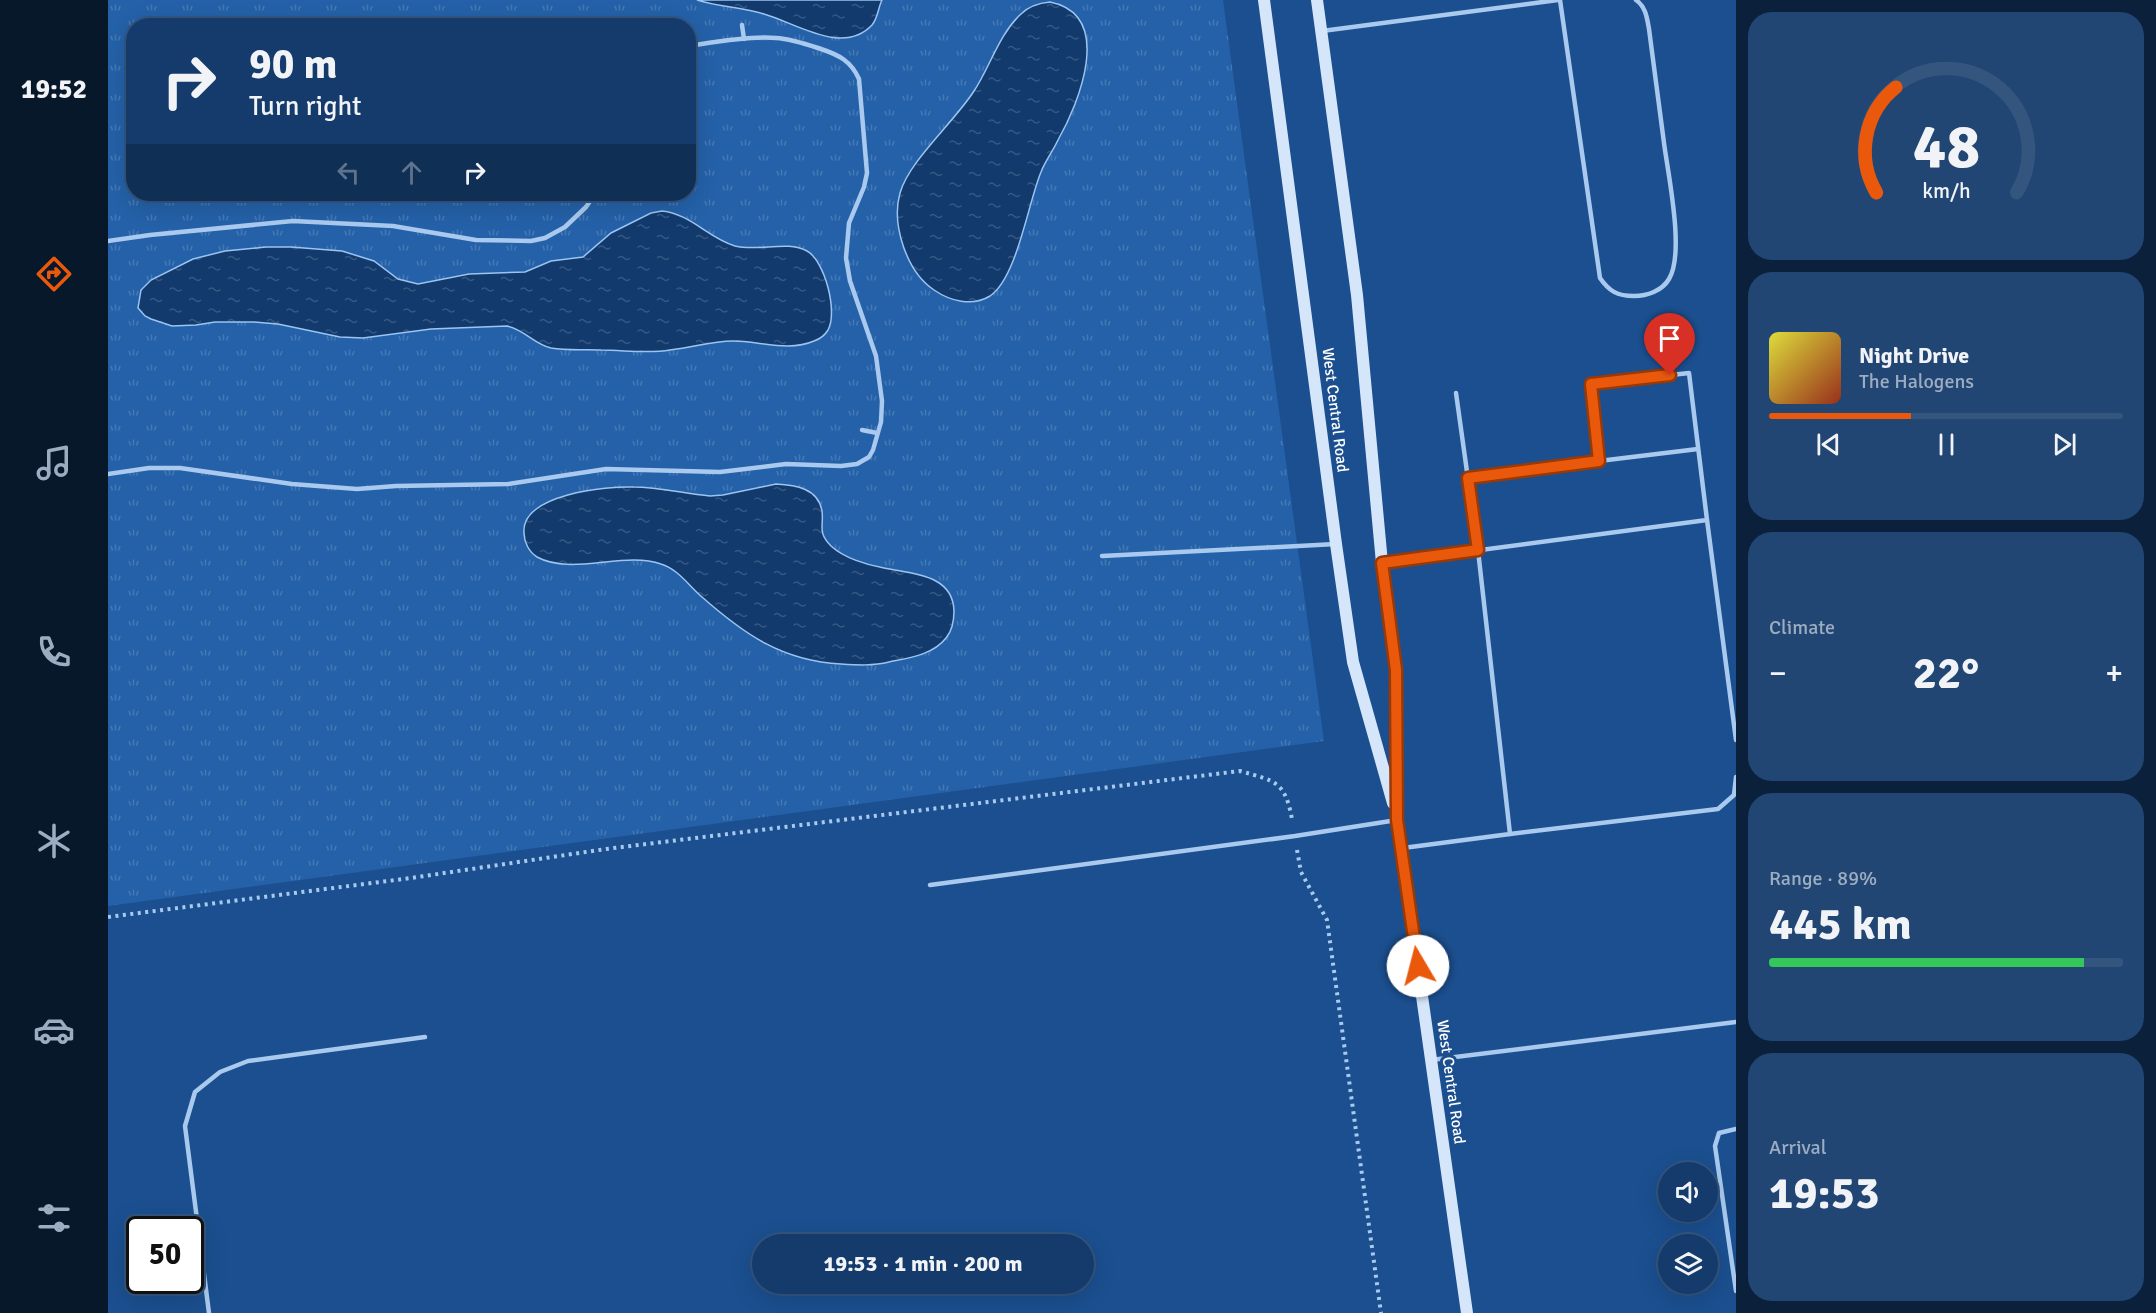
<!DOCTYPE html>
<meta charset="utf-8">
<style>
:root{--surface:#143b6b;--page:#214673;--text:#f1f3f6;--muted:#9dadc1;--line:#33557e;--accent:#ea580c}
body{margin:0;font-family:Signika,sans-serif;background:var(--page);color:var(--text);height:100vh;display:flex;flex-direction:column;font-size:22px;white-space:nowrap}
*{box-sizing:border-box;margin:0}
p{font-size:20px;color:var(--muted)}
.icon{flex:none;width:33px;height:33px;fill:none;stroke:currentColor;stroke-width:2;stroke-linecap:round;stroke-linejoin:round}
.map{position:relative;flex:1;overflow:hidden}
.sheet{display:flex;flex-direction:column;gap:12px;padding:12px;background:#0b203b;width:420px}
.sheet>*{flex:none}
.guide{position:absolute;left:18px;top:18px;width:570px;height:183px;border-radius:24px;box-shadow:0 6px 24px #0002,0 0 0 2px var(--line);background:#143b6b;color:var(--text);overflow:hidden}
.controls{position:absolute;left:1550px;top:1162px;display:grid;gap:12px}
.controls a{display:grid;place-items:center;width:60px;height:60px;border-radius:50%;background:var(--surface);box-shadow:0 6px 24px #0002,0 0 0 2px var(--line);font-size:30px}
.speed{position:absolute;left:18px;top:1216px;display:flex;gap:12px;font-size:30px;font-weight:700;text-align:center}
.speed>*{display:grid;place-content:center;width:78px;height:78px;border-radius:50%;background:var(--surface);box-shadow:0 6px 24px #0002,0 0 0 2px var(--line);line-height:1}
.speed .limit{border:3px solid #111;border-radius:9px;background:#fff;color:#111}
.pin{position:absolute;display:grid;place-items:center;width:51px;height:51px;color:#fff;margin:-62px -26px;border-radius:50% 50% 50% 0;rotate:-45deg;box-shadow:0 0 6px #0007}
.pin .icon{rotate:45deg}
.me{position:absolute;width:66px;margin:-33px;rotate:352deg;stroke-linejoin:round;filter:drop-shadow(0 0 4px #0008)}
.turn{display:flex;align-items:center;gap:21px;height:126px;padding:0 24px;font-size:27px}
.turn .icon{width:78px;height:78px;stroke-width:2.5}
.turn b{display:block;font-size:42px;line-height:51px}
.lanes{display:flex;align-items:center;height:57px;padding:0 24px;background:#0003;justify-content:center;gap:30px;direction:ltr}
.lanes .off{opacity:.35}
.big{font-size:45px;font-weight:700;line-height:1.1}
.sheet .tile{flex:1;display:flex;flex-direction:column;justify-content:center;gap:9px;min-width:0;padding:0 21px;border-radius:24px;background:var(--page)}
.sheet .dial{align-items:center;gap:0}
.dial svg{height:156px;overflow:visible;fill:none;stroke:var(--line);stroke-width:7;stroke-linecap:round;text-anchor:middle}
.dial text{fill:var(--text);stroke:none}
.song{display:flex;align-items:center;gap:18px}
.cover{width:72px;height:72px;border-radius:9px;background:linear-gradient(135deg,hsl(60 70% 55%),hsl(10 70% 35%))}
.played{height:6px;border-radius:3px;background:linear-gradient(90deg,var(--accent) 40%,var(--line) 40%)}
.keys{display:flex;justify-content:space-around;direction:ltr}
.heat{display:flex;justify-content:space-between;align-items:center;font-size:33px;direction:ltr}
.charge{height:9px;border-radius:4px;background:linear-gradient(90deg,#34c759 89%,var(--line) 0)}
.trip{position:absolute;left:644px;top:1234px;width:342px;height:60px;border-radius:30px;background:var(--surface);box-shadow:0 6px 24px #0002,0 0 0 2px var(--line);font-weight:700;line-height:60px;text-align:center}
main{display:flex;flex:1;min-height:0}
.menu{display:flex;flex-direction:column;width:108px;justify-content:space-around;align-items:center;background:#08182b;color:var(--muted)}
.menu .icon{width:42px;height:42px}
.menu .current{color:var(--accent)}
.menu b{font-size:27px;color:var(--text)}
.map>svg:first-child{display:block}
</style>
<main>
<nav class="menu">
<b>19:52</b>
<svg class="icon current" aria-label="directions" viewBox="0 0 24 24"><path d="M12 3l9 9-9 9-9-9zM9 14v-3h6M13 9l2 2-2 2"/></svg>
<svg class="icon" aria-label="music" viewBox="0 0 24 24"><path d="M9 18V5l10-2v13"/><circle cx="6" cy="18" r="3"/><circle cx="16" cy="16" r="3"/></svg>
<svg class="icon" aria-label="phone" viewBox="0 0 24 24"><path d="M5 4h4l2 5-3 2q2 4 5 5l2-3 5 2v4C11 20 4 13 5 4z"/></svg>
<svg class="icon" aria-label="climate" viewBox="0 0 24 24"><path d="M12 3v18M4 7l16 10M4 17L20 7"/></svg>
<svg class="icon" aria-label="car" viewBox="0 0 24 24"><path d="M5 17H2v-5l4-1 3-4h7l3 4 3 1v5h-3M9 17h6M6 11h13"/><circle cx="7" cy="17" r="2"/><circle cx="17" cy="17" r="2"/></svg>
<svg class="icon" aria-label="filters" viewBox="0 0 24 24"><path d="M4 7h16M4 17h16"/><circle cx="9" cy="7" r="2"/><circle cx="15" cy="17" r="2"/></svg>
</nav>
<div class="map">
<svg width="1628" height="1313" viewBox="0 0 1628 1313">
<defs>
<pattern id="grass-tufts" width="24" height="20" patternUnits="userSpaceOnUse" patternTransform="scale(1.5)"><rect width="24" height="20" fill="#2461a8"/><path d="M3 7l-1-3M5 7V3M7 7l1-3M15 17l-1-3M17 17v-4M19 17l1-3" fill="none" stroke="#4579b5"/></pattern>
<pattern id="water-ripples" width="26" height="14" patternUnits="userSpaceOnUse" patternTransform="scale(1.5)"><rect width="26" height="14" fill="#123a6d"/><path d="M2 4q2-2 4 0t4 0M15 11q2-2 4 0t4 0" fill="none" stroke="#365883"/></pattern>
</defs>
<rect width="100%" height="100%" fill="#1b4f8f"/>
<path fill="url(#grass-tufts)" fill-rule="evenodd" d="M0,0H1115L1216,741L0,906ZM26,26H580V194H26Z"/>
<g fill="url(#water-ripples)" stroke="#9cc4f0" stroke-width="1.5">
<path d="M589,0H774C770,8 770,18 764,25C735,56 688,23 656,14C634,7 611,7 589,0Z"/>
<path d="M942,2C1007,15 971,103 950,140C945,151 937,161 933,172C920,203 909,278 882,296C864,307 842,301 826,290C799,272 783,225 792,193C801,161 847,121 866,91C882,67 891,34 913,14C921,6 931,3 942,2Z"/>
<path d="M554,211C583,214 600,238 627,246C651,252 679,240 699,251C717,261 730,312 720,330C717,335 712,339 706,341C681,352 651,341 625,341C603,341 583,348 562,350C540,354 516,350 493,350C477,349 460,351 443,348C426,344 417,330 399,326L323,329L255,338L232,337L170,324L146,322H107L88,325L64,326L43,319L37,316L30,308L33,290L43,280L85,259L117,251L158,247H183L234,251L266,261L290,279L310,284L361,274L417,272L443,261L475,257L503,233L543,213Z"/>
<path d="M668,484C687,485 710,488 714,511C716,526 709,532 723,546C736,558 759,565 776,568C804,574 845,574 846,611C846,621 844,631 838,638C825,655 800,658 781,662C765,666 749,665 733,664C675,661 637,635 594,597C581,586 570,569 553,564C516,551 464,576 429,557C421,552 416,542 416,533C413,494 499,486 526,487C552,487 577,494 602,496L615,495Z"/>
</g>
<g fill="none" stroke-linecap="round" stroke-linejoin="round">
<g stroke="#a9c9ee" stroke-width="4" stroke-dasharray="3 4.5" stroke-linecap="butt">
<path d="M1189,850L1193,872L1219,920L1273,1313"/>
<path d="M0,917L303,878L498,849L1132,771C1167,781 1177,781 1184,819"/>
</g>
<g stroke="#a9c9ee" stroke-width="4.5">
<path d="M1452,0L1492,278C1501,291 1509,296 1526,296C1539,296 1554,291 1561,279C1577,253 1560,174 1556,143C1551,105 1546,67 1541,29C1539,18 1538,7 1528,0"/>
<path d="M634,25L636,39"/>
<path d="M1214,31L1450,0"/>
<path d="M0,241L42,235L185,221L285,226L368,240L423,241L437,238L457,227L478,207L487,194"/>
<path d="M1348,393L1360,479"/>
<path d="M754,430L769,433"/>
<path d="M0,474L41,468H72L184,484L249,489L288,486L400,484L498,469L612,472L678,464L733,466L749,464L761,457L765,450L773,422L774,401L768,356L742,281L738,258L741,223L756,187L759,173L751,79C743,61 731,55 713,49C698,44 684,39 668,38C642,36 607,42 580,46"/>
<path d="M1599,520L1628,740"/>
<path d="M994,556L1228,544"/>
<path d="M1274,563L1599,520L1581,373L1483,384L1491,461L1590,449"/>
<path d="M1402,834L1610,809L1626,795L1628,777"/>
<path d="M1295,848L1402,834L1370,550L1360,479L1491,461"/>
<path d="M822,885L1187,836L1289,820"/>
<path d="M1323,1060L1628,1022"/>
<path d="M1628,1129L1611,1133L1607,1146L1628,1291"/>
<path d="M101,1313L77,1126L87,1092L112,1072L140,1061L317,1037"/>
</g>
<g stroke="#d6e6fa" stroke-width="12">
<path d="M1156,0L1228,544L1245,662L1285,803"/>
<path d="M1209,0L1249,295L1274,563L1288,670L1289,820L1359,1313"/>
</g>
</g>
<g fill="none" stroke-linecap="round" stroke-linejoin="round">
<defs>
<path id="route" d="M1310,966L1289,820L1288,670L1274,563L1370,550L1360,478L1491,461L1483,384L1562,375"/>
</defs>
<use href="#route" stroke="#983908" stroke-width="15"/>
<use href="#route" stroke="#ea580c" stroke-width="10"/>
</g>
<g text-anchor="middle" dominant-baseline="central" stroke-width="6" stroke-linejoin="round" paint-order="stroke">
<g font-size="16" fill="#fff" stroke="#1b4f8f">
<text transform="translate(1227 410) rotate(83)">West Central Road</text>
<text transform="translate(1343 1082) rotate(82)">West Central Road</text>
</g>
</g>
</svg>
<div class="controls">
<a><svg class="icon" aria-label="sound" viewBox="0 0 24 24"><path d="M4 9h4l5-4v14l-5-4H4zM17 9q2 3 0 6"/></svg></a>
<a><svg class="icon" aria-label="layers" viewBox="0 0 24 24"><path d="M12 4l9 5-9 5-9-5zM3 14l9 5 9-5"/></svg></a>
</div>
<div class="speed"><div class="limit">50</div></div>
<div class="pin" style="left:1562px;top:375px;background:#d93025"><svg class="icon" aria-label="arrive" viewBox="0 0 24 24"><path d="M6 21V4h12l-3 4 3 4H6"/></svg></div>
<svg class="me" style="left:1310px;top:966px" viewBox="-20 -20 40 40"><circle r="19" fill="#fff"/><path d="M0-13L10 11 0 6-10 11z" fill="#ea580c"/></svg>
<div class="trip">19:53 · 1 min · 200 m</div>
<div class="guide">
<div class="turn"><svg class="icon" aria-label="right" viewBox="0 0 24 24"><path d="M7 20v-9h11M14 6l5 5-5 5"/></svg><div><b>90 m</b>Turn right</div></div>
<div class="lanes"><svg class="icon off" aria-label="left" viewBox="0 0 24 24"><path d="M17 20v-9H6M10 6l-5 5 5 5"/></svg><svg class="icon off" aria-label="ahead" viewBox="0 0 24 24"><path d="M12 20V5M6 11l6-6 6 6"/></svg><svg class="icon" aria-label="right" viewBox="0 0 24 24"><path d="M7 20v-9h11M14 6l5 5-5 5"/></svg></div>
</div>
</div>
<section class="sheet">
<div class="tile dial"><svg viewBox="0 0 100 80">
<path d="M14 69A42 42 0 1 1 86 69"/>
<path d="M14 69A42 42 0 0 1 24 15" stroke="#ea580c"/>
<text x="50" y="56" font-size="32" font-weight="700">48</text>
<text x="50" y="72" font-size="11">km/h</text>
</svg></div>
<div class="tile">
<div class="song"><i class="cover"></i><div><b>Night Drive</b><p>The Halogens</p></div></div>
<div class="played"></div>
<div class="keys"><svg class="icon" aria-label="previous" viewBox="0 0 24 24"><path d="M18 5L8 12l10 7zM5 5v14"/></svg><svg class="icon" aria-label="pause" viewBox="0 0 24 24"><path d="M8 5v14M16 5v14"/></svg><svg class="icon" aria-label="next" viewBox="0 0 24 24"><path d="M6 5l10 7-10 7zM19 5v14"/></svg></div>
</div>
<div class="tile"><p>Climate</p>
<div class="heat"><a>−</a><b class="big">22°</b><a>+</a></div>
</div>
<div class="tile"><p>Range · 89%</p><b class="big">445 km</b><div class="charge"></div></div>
<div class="tile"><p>Arrival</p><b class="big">19:53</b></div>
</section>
</main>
